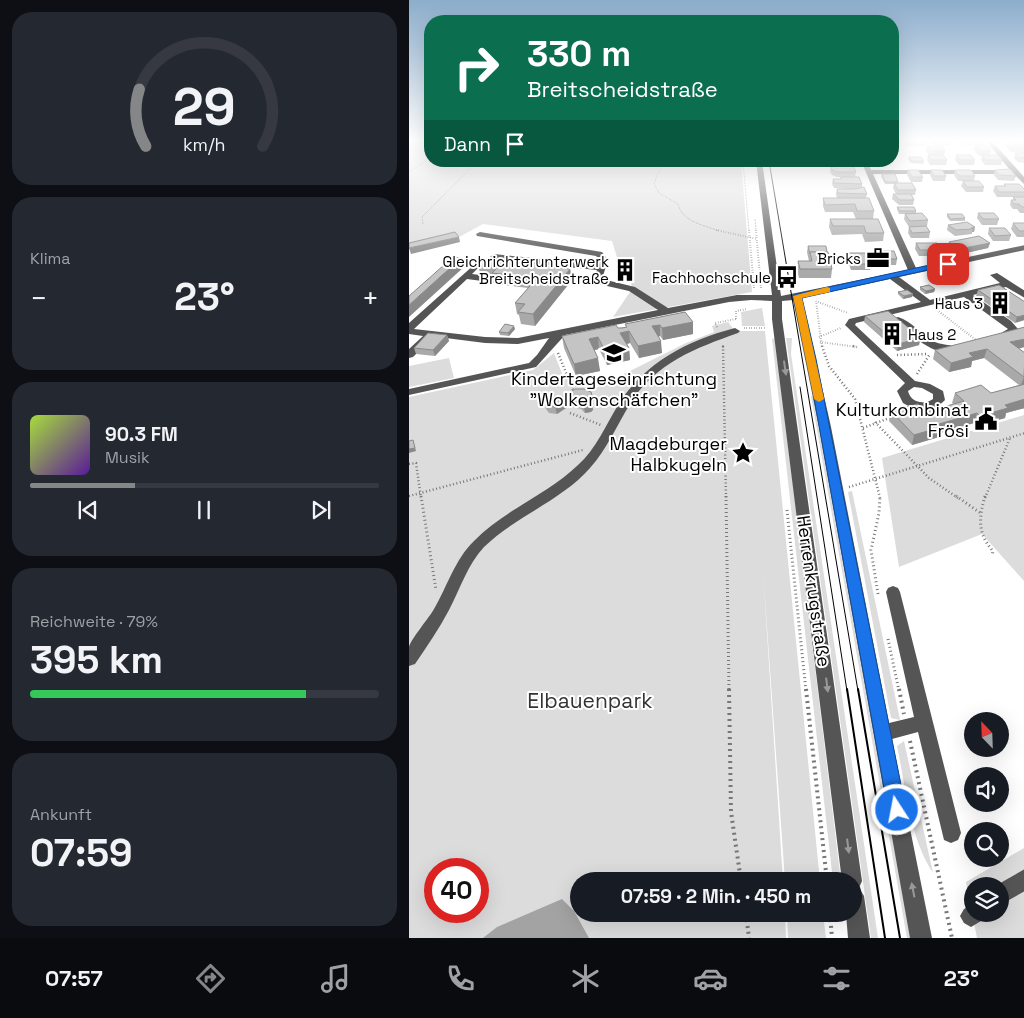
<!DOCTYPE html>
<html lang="de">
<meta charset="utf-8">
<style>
:root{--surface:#171b24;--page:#242831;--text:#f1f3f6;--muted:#9ea1a6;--line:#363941;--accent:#858687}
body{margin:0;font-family:"Space Grotesk",sans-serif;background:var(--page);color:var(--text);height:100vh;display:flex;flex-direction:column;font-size:19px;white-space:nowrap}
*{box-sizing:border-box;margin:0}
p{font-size:16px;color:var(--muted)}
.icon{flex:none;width:28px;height:28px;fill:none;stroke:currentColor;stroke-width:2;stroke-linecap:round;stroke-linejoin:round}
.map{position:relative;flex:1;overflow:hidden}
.sheet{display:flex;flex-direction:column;gap:12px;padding:12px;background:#0d0f14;width:409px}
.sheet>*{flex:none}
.guide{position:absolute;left:15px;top:15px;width:475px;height:152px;border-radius:20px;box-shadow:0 5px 20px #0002;background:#0b6e4f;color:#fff;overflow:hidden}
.needle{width:32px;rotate:337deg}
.fabs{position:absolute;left:555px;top:712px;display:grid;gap:10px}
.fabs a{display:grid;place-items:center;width:45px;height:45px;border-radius:50%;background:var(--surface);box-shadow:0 5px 20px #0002;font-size:25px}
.speed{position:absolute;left:15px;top:858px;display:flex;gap:10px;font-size:25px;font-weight:700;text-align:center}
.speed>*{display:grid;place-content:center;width:65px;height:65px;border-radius:50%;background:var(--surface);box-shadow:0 5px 20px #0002;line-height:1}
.speed .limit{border:8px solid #d22;background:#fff;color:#111}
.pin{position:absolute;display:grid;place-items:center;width:42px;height:42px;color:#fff;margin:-21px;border-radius:10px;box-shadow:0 2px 8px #0006}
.me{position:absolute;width:55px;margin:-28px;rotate:349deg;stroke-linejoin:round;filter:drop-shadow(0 0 4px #0008)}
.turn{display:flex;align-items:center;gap:18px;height:105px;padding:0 20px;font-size:22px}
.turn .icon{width:65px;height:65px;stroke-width:2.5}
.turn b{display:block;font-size:35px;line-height:42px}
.then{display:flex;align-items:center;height:48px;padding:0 20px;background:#0003;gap:10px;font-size:19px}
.big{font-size:38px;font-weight:700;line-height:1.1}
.sheet .card{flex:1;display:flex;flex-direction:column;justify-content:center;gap:8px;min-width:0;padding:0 18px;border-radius:20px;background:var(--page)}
.sheet .dial{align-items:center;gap:0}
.dial svg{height:130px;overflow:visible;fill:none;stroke:var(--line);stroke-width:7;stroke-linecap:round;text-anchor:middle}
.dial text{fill:var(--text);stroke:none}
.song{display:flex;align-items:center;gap:15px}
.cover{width:60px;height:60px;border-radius:8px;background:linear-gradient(135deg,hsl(80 70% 55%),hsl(270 70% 35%))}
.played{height:5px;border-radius:2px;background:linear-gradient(90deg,var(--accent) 30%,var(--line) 30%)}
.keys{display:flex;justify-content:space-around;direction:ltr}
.heat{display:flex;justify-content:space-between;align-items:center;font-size:28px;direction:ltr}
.charge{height:8px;border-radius:4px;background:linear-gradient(90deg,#34c759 79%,var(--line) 0)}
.trip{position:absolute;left:161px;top:872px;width:292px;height:50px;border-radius:25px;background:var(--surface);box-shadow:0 5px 20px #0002;font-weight:700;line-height:50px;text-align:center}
.dock{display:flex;height:80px;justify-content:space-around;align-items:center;background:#090b0e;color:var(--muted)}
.dock .icon{width:35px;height:35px}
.dock .active{color:var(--accent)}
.dock b{font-size:22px;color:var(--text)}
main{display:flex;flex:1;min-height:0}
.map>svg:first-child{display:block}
</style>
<main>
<section class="sheet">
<div class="card dial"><svg viewBox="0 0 100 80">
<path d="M14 69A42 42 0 1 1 86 69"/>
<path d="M14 69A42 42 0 0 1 10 34" stroke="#858687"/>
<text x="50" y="56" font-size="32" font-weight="700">29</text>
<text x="50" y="72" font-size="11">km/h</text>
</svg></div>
<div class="card"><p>Klima</p>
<div class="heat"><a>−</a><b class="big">23°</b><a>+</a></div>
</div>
<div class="card">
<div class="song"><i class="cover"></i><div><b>90.3 FM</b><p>Musik</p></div></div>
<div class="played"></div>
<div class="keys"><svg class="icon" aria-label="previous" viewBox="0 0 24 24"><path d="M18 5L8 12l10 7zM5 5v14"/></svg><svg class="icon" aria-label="pause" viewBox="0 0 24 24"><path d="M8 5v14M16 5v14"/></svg><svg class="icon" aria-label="next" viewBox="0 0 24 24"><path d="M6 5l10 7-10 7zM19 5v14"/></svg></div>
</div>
<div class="card"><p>Reichweite · 79%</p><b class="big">395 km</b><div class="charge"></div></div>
<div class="card"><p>Ankunft</p><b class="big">07:59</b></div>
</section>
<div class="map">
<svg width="616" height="938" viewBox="0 0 616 938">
<rect width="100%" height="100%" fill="#fff"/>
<g fill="#dcdcdc" fill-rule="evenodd">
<path d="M0,140H21V161H332L343,292L204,317L223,289L221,274L223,268L211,267L203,241L74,224L52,236L0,248Z"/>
<path d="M353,308L356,326H333L332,312Z"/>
<path d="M319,322L326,331H356L411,881H376L354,571L374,881H170V914H376L377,938H0V397L124,370L145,353L154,376L185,389L277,343L305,332L303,326ZM26,869H69V911H26Z"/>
<path d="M366,338L432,881H424L363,339Z"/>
<path d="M377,338H383L382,354L469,938H462Z"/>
<path d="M40,358L45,378L0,387V366Z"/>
<path d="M402,396H405L502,938H498Z"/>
<path d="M615,415V581L573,534L490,567L473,458Z"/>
<path d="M443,491L491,720L482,718L439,492Z"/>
<path d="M495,741L524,873C500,836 497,788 488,746Z"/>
<path d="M615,848V938H568L557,882ZM564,886H591V914H564Z"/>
<path d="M378,914H414L417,938H379Z"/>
</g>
<path fill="#a3a3a3" d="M153,899L165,911L180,938H74L88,927Z"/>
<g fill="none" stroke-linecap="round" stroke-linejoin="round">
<g stroke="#777" stroke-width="1" stroke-dasharray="0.5 1" stroke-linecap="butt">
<path d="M257,161L249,173L245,184L250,193L269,204C273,222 295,225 310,231"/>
<path d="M334,161L340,231"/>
<path d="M0,172L21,158"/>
<path d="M346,219L347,231"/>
<path d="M14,224L13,217L69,161"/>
</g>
<g stroke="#777" stroke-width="2" stroke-dasharray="0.5 2" stroke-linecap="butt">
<path d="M307,230L348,239"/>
<path d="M340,230L345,288"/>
<path d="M347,230L352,288"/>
<path d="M407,301L413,348"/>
<path d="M409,302L439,313"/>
<path d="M528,310L567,340"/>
<path d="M327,319V311L338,309"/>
<path d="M308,327L306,323L327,319"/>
<path d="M335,328H357"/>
<path d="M410,337L432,328"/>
<path d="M411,342L448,347"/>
<path d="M314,345V348"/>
</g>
<g stroke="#777" stroke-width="2.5" stroke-dasharray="1 2.5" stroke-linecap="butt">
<path d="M314,346L317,498"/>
<path d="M413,346L420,366L446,399L471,498"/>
<path d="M444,346L448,347"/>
<path d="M149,353L164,390"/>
<path d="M488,355L519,354"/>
<path d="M508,374L521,354"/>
<path d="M161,413L192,425"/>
<path d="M466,422L520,478L549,498"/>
<path d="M454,428L483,417"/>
<path d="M0,464L7,463L12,498"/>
<path d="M440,487L616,433"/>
<path d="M0,496L174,450"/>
<path d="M576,498L601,438"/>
</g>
<g stroke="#777" stroke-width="3" stroke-dasharray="1 3" stroke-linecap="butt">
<path d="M12,496L27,590"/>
<path d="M317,496L320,691"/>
<path d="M547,496L573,514"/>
<path d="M576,496C570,518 568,533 584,551L583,556"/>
<path d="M378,510L397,691"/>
<path d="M469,594L462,550L470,513L471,496"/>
<path d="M479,639L490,691"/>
</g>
<g stroke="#777" stroke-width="4" stroke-dasharray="2 4" stroke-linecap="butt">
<path d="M320,689L322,812L332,881"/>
<path d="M397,689L418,881"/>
<path d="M490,689L495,714"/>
<path d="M501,741L543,938"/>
<path d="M337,914L340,938"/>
<path d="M421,914L423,938"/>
</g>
<g fill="#555" fill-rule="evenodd">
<path d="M576,140H582L616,178V185L605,174H464L507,268L616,245V250L490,277L521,300L591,283L581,275L588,273L616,291V298L597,287L564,295L602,321L609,329C605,336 596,342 587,340V336L599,329L555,297L447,323L446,325L506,381L521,384L534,391L536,400C525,412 506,411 494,403L488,391L496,383L436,325L440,319L512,302L481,279L393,298L422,427L480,723L505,717L477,592L479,588L484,586L489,588L491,592L552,833L549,840L542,843L535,840L509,732L483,739L523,938H501L410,427L384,300L373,301V319L453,881L450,888L455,896L461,938H439L437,914H445V881H433L363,319V301L342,300L320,302L156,335L127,367L0,395V389L120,363L128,355L140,338L109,344L76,343L21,336V340L4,357L0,358V349L14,336L0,334V323L66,264L70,267L63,274L88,277L92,280L88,283L58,279L5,329L76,337L109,338L249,310L220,291L185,283L184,277L188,270L85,260L81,257L85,254L190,265L191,260L187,256L68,236L67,234L71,232L193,252L199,260L193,279L226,287L259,308L328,295H363L347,161H353L372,296L499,270L452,161H458L462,170H601ZM505,387L513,388L524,394V399C515,405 502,403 499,391Z"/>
<path d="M489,317C503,321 513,336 526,342C535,346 547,344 553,349C535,365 499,333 486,322V318Z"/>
<path d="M326,328L331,331L329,333C287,348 246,363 221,404C208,425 198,449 181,468C152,501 107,516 75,547C59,564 51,589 40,610C30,629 18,646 6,664L0,666C0,660 0,653 0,647C2,639 20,618 25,609C38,587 46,559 65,541C95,510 138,495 169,465C187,449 197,425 209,405C235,363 279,340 326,328Z"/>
<path d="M616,869V891L591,905V886H586Z"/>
<path d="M564,904V914H576L572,921L562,927L555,923L551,916L555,909Z"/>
</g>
<g stroke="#000" stroke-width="1">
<path d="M360,161L449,691"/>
<path d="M391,387L438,691"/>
</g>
<g stroke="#000" stroke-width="2">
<path d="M438,689L476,938"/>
<path d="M449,689L491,938"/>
</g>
</g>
<g fill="#a9a9a9">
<path d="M490,140H516L517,141L516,146H498L496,143L490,142Z"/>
<path d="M522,140H546L545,145H525Z"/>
<path d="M550,140H574L573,145H554Z"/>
<path d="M598,140H616V153L602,152L596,146Z"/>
<path d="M566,145L582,151L581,155L593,160L592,165H576L572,160L573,156H570L565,150Z"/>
<path d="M518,146L536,151L535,156L538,160L537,165H521L518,160L519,155H520L517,151Z"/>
<path d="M606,153H616V163L609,162L605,158Z"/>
<path d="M547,155L566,160L565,165H550L546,160Z"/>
<path d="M500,157L515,161L514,164L502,163L499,159Z"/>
<path d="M404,161H439V165L447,172L446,177L453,184V187L458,194L457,198L465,211L464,219H447L444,212H416L414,206V198H428L427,194L428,189H439L425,188L423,184L424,179H431L432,177H428L423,175L421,172L422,167H424L425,165H438L405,164Z"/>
<path d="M465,161H484L483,163H465Z"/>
<path d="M499,170L514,177L513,182H502L498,175Z"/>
<path d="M522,170L537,176L536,181H524L521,175Z"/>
<path d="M546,170L566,176L565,181L575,187L574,192H557L552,186L554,181H549L545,175Z"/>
<path d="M586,170L607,176L605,181L589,180L585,175Z"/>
<path d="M473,174L489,182V183L507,190L506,195H502L505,200L504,205H490L483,199L484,194H487L484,188L485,184H476L472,176Z"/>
<path d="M595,184L616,190L615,197H588L584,191L586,186H595Z"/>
<path d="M604,197H616V213H611L608,209H604L601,205L602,200H604Z"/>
<path d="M488,207L507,211V213L519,220L518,226H517L521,232L520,238H502L499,233L500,227L515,226L500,227L495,219L496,214H490L488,209Z"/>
<path d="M569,213L590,219L588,225H573L568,218Z"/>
<path d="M538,214L556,218V221H541L538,217Z"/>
<path d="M421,219H469L475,233L474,241L456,242L453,234L423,235L420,227Z"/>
<path d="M604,223H616V237H608L602,229Z"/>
<path d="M539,225L566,227L565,232H563V234L546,236L538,230Z"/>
<path d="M580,228L602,235L600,241H584L579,234Z"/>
<path d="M540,242L581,243L579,248L548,255L538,248Z"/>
<path d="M507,243L532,250L531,256H510L506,249Z"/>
<path d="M399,246L423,269L422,278H390L388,269L389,261H400L398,252Z"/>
<path d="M467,251L488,259L487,265H469L466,257Z"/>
<path d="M439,253L462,264L461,270H442L438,259Z"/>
<path d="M69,265L161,269L163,280L126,326L112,324L110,315L108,314L106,303L119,288L86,284L84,278L72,277Z"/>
<path d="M223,268L221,274L209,273V270Z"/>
<path d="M511,287L526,289L525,292L516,294L511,290Z"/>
<path d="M569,290L616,302L606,323L567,296Z"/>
<path d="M489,292L504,294L503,297L494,299L489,294Z"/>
<path d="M276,312L284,334L254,340L251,336L249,337L253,353L230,358L221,343L218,344L220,348L221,360L198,365L190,349L185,350L191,371L167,376L155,348L153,336L209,328L217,327L216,324Z"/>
<path d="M456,316L510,345L488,351L455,322Z"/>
<path d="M616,327L609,349L616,353V408L597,413L596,418L568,426L565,423L531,433L530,437L503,445L480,421L482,411L517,412L545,404L543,403L546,393H582L610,385L575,358L563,361L562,367L540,372L524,359L526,350Z"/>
<path d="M106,329L100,336L91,335L90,332Z"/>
<path d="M38,335L40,341L26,356L7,354L5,348Z"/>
<path d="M158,397L184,401L183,403L184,410L182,412L176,413L172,409L160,406L148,414L140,413L137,409L136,402Z"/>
</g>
<g fill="#898989">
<path d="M566,227L565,232H563L564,229L562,228Z"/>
<path d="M50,237L51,242L2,254L0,248Z"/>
<path d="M581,243L579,248L548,255L550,249Z"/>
<path d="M52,258L55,267L0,317V305Z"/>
<path d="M161,269L163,280L126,326L124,314Z"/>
<path d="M526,289L525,292L516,294L517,291Z"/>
<path d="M504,294L503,297L494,299L495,296Z"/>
<path d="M616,315V320L606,323L608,317Z"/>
<path d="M284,322V334L254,340L253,328Z"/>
<path d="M251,325V336L243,338V326Z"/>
<path d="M105,326L106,329L100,336L99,333Z"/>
<path d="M220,331L221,343L213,345L211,333Z"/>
<path d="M38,335L40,341L26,356L24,350Z"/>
<path d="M189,337L190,349L182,351L180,339Z"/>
<path d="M512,338L510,345L488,351L489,344Z"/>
<path d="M616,339V347L598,352L601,342Z"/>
<path d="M252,341L253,353L230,358L229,346Z"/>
<path d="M220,348L221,360L198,365L197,353Z"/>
<path d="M578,349L575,358L563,361L562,367L540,372L542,363L560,353Z"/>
<path d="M189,358L191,371L167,376L165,364Z"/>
<path d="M615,377L616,385L611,387Z"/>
<path d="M183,395L184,401L181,406L183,403L184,410L182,412L176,413L175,407Z"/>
<path d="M616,399V408L597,413L596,418L568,426L571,416L596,405Z"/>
<path d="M159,400L160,406L148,414L146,407Z"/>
<path d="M568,413L565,423L531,433L530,437L503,445L505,435L530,424Z"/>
<path d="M4,440L7,451L0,453V449Z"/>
</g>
<g fill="#c4c4c4" stroke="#898989">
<path d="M498,140H516L517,141H499Z"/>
<path d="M599,140H616V146L604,145Z"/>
<path d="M566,145H577L582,151H571Z"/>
<path d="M518,146H533L536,151H521Z"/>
<path d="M606,153H616V158L610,157Z"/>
<path d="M519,155H534L538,160H522Z"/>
<path d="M547,155H562L566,160H551Z"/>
<path d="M573,155H589L593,160H577Z"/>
<path d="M500,157H512L515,161H502Z"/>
<path d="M425,165H444L447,172H428L423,170L422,167H425Z"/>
<path d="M601,169L607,176L590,175L586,170Z"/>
<path d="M499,170H509L514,177H503Z"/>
<path d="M522,170H533L537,176H525Z"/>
<path d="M546,170H562L566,176H550Z"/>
<path d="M473,174H486L489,182H476Z"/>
<path d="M432,177H450L453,184L425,183L424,179H432Z"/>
<path d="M554,181H570L575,187H558Z"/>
<path d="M485,183H503L507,190H489Z"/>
<path d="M595,184H610L616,190V192H590L586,186H597Z"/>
<path d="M455,187L458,194L429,193L428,189H445Z"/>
<path d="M484,194H502L505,200H491Z"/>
<path d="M604,197H616V207H613L610,204H605L602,200H607Z"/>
<path d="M414,198H460L465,211H448L446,204L416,205Z"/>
<path d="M488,207H505L507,211H491Z"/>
<path d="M513,213L519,220L501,221L496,214Z"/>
<path d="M569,213H585L590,219H574Z"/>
<path d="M538,214H553L556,218L542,219Z"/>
<path d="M421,219H469L475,233H457L455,226H424Z"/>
<path d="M558,222L566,227L562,228L564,229L547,230L539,225Z"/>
<path d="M604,223H616V231H610Z"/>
<path d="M517,226L521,232L503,233L500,227Z"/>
<path d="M580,228H596L602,235L586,236Z"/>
<path d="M46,232L50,237L0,248V243Z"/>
<path d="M570,236L581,243L550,249L540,242Z"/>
<path d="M507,243H528L532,250H511Z"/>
<path d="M399,246H417L418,252H401V254Z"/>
<path d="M467,251H485L488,259H470Z"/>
<path d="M401,252H419L423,269H391L389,261H403Z"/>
<path d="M439,253H458L462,264H442Z"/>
<path d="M44,257L52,258L0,305V296Z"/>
<path d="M76,259L161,269L124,314L109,312L116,304L106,303L128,278L83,273L88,268L69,265Z"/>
<path d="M211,265H223L221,271L209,270Z"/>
<path d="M520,285L526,289L517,291L511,287Z"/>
<path d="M590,285L616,302V315L608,317L569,290Z"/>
<path d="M498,290L504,294L495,296L489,292Z"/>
<path d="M479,311L512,338L489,344L456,316Z"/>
<path d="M276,312L284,322L253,328L251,325L243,326L252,341L229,346L220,331L211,333L220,348L197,353L189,337L180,339L189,358L165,364L153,336L207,325L209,328H213L218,327L216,324Z"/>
<path d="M96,324L105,326L99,333L90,332Z"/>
<path d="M616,327V339L601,342L616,353L615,377L578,349L560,353L564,357L542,363L526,350Z"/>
<path d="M19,333L38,335L24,350L5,348Z"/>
<path d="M616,384V399L596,405L599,408L571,416L568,413L530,424L532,427L505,435L482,411L509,404L517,412L555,401L546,393L572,385L582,393Z"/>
<path d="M166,389H175L182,392L183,395L179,400L183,403L181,406L175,407L171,403L159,400L146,407L139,406L136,402L142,396L158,397L159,394Z"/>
<path d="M4,440L6,448L0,449V441Z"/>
</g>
<defs><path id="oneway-solid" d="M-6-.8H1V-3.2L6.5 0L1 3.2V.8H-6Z" transform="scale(1.25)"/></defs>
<g fill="#999">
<use href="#oneway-solid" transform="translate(376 368) rotate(82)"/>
<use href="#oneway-solid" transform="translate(418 685) rotate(83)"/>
<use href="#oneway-solid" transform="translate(439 846) rotate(83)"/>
<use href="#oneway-solid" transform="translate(504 890) rotate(-101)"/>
</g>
<linearGradient id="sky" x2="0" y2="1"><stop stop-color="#8cadcc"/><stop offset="0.52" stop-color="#fff"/><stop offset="1" stop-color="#fff" stop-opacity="0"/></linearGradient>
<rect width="616" height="271" fill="url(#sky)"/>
<path fill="#1a73e8" stroke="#114b97" d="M539,261L541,262V265L393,298L407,359L497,810L494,816L488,818L482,816L479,810L398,359L384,296L388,294Z"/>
<path fill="#f59e0b" d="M418,287L421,288V292L393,298L415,399L410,402L405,399L384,296Z"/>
<defs>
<symbol id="office-bare" viewBox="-9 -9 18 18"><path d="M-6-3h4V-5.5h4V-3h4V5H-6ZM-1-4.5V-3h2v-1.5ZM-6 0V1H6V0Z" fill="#000" stroke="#fff" stroke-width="2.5" paint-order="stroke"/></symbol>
<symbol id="building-bare" viewBox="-9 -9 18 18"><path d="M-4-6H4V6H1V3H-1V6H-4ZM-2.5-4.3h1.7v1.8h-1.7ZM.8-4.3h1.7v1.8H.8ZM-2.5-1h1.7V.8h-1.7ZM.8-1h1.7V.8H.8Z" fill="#000" stroke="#fff" stroke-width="2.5" paint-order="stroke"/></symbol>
<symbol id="bus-bare" viewBox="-9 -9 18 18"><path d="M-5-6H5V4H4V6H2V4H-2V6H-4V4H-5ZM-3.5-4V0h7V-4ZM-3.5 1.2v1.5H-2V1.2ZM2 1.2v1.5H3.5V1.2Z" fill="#000" stroke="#fff" stroke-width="2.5" paint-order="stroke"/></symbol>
<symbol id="school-bare" viewBox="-9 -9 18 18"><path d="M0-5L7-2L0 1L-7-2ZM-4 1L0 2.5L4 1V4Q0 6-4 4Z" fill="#000" stroke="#fff" stroke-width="2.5" paint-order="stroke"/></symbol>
<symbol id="civic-bare" viewBox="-9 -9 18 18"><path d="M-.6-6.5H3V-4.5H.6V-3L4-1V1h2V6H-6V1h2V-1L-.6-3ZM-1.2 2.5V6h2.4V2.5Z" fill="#000" stroke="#fff" stroke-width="2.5" paint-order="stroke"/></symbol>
<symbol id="sight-bare" viewBox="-9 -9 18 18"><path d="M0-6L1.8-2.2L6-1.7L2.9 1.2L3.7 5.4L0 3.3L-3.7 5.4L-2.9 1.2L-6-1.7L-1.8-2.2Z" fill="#000" stroke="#fff" stroke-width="2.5" paint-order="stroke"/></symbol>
</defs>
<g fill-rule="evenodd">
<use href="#office-bare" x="453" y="242" width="32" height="32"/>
<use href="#building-bare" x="200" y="254" width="32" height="32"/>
<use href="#bus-bare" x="362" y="261" width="32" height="32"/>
<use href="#building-bare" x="575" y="287" width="32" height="32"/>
<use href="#building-bare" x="467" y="318" width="32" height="32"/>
<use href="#school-bare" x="189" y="337" width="32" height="32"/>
<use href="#civic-bare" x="561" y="403" width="32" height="32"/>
<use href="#sight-bare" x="318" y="437" width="32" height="32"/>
</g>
<g text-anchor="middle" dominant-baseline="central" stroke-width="4" stroke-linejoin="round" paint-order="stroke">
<g font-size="15" fill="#000" stroke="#fff" text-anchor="end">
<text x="452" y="258">Bricks</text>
<text x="200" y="261">Gleichrichterunterwerk<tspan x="200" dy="17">Breitscheidstraße</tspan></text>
<text x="362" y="277">Fachhochschule</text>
<text x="574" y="303">Haus 3</text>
<text x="499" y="334" text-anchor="start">Haus 2</text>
</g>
<g font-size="18" fill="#000" stroke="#fff" text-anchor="end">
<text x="205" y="378" text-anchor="middle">Kindertageseinrichtung<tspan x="205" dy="21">"Wolkenschäfchen"</tspan></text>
<text x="560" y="409">Kulturkombinat<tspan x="560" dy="21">Frösi</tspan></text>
<text x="318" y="443">Magdeburger<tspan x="318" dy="21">Halbkugeln</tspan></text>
</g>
<g font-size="18" fill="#000" stroke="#fff">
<text transform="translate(405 591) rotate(82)">Herrenkrugstraße</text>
</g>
<g font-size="21" fill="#333" stroke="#fff">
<text x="181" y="700">Elbauenpark</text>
</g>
</g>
</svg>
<div class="fabs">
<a><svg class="needle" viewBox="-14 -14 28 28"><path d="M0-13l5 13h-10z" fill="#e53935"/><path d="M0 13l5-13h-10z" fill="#9ea1a6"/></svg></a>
<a><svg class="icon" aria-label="sound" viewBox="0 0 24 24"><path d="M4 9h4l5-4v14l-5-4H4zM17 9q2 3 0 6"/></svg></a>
<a><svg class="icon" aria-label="search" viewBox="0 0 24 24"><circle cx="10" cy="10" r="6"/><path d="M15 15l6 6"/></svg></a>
<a><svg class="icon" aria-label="layers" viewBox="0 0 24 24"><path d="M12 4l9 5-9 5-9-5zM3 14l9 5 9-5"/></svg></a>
</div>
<div class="speed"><div class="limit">40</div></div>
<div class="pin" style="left:539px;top:264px;background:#d93025"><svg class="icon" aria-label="arrive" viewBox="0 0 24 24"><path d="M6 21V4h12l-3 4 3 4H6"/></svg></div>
<svg class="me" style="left:488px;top:810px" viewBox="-20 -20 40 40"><circle r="17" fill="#1a73e8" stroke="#fff" stroke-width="3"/><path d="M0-11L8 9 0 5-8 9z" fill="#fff"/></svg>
<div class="trip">07:59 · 2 Min. · 450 m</div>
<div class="guide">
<div class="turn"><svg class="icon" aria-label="right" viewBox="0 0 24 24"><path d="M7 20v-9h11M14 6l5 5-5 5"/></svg><div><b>330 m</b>Breitscheidstraße</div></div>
<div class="then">Dann<svg class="icon" aria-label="arrive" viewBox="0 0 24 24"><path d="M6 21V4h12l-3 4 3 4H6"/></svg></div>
</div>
</div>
</main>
<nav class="dock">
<b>07:57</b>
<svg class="icon active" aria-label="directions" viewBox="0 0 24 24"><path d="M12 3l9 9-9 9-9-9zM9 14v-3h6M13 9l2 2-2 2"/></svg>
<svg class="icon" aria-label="music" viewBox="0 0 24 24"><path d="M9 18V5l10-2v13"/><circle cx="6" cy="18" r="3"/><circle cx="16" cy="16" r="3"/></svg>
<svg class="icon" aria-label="phone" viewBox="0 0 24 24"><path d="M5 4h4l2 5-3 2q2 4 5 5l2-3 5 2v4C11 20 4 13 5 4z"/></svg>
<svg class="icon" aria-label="climate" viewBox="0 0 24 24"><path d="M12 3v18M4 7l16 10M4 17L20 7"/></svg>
<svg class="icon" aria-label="car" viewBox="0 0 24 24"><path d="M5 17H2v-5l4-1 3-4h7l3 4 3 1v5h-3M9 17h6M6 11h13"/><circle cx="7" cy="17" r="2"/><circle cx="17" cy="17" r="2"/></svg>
<svg class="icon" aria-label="filters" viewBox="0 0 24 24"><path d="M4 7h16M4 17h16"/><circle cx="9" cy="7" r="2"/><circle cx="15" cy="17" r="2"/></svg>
<b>23°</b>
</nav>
